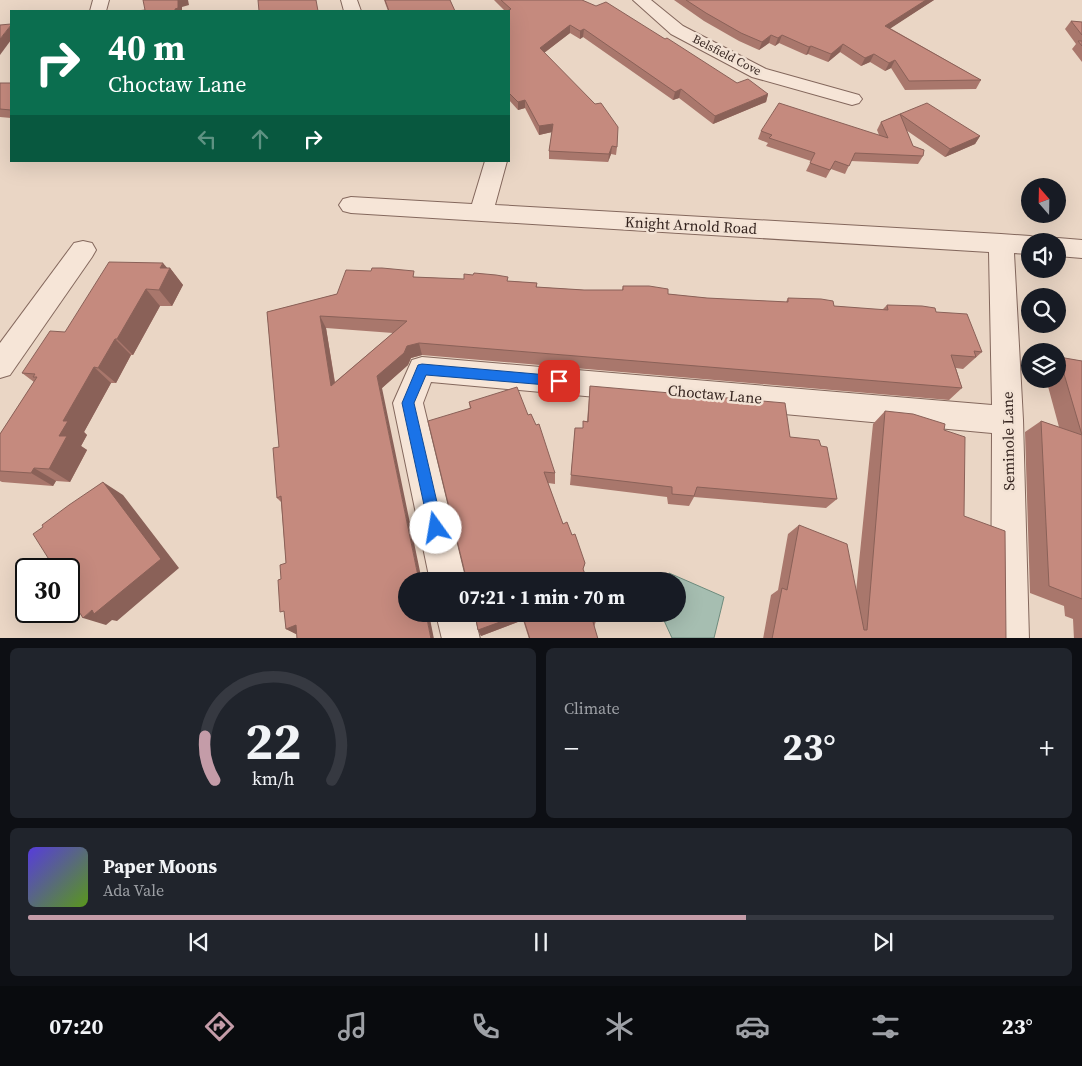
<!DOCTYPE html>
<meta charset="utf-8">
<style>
:root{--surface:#171b24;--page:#20242c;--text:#f1f3f6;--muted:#9ea1a6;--line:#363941;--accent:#c49ca8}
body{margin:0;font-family:"Source Serif 4",serif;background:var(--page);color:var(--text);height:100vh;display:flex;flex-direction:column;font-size:19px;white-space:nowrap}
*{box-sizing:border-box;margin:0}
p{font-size:16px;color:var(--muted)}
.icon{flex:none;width:28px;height:28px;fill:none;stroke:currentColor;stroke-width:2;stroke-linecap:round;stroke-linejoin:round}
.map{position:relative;height:638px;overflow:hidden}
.sheet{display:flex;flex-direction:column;gap:10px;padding:10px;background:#0d0f14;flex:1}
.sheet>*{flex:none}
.guide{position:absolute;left:10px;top:10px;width:500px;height:152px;border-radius:0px;box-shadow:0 5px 20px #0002;background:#0b6e4f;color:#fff;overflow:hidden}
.needle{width:32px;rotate:340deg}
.buttons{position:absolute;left:1021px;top:178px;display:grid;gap:10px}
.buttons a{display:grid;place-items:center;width:45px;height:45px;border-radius:50%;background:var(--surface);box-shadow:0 5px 20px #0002;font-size:25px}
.speed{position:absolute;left:15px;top:558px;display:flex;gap:10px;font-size:25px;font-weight:700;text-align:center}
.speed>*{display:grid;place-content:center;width:65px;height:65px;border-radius:50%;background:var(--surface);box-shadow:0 5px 20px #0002;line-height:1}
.speed .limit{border:2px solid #111;border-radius:8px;background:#fff;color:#111}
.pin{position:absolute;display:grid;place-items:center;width:42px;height:42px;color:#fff;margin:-21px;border-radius:10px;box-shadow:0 2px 8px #0006}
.me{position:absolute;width:55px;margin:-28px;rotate:347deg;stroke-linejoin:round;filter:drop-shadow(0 0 4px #0008)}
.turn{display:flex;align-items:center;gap:18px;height:105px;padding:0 15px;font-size:22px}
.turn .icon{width:65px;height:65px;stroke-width:2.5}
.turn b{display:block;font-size:35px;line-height:42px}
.lanes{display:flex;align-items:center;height:48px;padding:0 15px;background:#0003;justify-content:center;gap:25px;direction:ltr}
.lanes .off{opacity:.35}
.big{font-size:38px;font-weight:700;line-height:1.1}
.sheet .widget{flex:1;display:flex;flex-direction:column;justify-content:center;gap:8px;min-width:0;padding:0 18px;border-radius:8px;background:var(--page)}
.sheet .dial{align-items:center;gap:0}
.dial svg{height:130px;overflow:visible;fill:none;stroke:var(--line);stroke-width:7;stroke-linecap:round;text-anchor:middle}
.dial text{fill:var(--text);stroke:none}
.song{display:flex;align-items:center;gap:15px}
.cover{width:60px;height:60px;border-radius:8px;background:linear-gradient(135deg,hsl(250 70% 55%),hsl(90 70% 35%))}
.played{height:5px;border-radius:2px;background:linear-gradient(90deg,var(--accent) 70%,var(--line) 70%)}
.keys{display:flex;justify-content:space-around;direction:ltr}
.heat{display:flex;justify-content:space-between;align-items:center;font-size:28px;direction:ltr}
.sheet .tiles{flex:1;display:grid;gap:10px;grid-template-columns:1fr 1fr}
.widget:last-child{grid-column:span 2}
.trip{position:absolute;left:398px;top:572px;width:288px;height:50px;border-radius:25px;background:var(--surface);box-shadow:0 5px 20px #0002;font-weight:700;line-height:50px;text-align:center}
.tabs{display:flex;height:80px;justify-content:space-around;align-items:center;background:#090b0e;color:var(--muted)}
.tabs .icon{width:35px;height:35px}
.tabs .on{color:var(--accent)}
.tabs b{font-size:22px;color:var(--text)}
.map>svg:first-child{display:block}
</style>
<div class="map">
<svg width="1082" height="639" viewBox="0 0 1082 639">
<rect width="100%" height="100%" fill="#ead6c5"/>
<path fill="#a6beb1" stroke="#6e8b7d" d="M669,573L724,597L714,638H672L661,614H676V581H667Z"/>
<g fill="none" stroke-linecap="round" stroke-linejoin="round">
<defs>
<g id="minor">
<path d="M93,0H109L106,11H90Z"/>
<path d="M341,0H357L361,11H344Z"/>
<path d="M633,0H651L683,26L766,69L859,95L862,99L859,103L852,105L752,77L671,34Z"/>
<path d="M485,161H507L495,205L1001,234L1030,236L1039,238L1040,241H1030V254L1014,253L1023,420L1029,639H991L992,433L431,382L423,403L466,581H430L393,403L412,360L422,357L992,405L989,252L351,213L343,211L339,205L343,199L351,197L472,204Z"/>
<path d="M1058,238L1082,240V258L1058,256V241H1049Z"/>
<path d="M83,241L92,243L96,250L92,257L10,375L0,378V343L74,243Z"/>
<path d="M436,614H474L480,639H442Z"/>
</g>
</defs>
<use href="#minor" stroke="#84685d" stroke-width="2"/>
<use href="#minor" fill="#f6e5d7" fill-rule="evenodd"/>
</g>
<g fill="#a9776c" fill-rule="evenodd">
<path d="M384,0H450L455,11H388Z"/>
<path d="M494,0H582L737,83L768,94L766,102L713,124L679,98L673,100L583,37L580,39L570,33L544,53L617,147L616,155L611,154L608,162L549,159V151L552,132L539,135L525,108L518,110L509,100V11H505Z"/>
<path d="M674,0H934L890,28L981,80L976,89L905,90L891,68L885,71L870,62L861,66L840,52L828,62L808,54L806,55L779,43L775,46L769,43L759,50L739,41L704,21Z"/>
<path d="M1071,21L1082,22V62L1072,49L1076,44L1065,29Z"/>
<path d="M0,83H11V118L0,117Z"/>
<path d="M900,114L980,136L975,144L945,157L906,130L913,146L923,156L918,164L851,161L845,174L831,169L826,178L806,171L811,161L766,146L768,143L758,139L761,131L879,135L877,130L881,122Z"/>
<path d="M167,268H170L183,285L172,306H160L133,355H131L116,383H111L84,432L87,435L81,446L87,450L70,482L56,481L53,486L2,482L0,481V434L34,382L22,373L65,332Z"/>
<path d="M371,271L416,277L508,281L537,283V287L584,290H622L623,286L668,294L707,298L786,302L788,298L834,306L882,310L887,305L936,312L982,352L963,369L956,368L962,388L949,400L422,355L411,358L408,365L382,388L296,634L286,629L281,579L286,563L281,502L277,498L279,447L267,312L337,294ZM326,328L393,333L335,382Z"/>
<path d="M1059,357L1082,361V639H1074L1073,619L1065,616L1064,606L1030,593L1025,432L1041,421L1059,427L1046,379H1058V358Z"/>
<path d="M590,386L790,437L821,446L837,499L826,508L694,497L689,506L668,504L667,497L570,485L575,428H583V421H587Z"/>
<path d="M469,402L528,415L555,473V484L548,483L563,524L572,535L585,563L583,570L465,573L470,409Z"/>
<path d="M885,411L944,430L964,516L1006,639H763L771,595L778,590L788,534L799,525L856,592L873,424Z"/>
<path d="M475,614H594L596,621L594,627L598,639H529L523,620L481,636L478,630Z"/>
</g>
<g fill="#8a6158">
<path d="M178,0H188L189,5L182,7V11H175V9Z"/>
<path d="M926,0H934L882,34L885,26Z"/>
<path d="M11,25V40L0,55V39Z"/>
<path d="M570,25V33L540,56V48Z"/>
<path d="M584,29L583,37L580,39V31Z"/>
<path d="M771,35L769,43L759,50L762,42Z"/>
<path d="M782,35L779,43L775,46L778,38Z"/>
<path d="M843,44L840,52L828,62L831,54Z"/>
<path d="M811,46L808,54L806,55L809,47Z"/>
<path d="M874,54L870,62L861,66L865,58Z"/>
<path d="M895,60L891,68L885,71L889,63Z"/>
<path d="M681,89L679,98L673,100L675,92Z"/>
<path d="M768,94L766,102L713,124L715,116Z"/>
<path d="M525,100V108L518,110V102Z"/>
<path d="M553,124L552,132L539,135V126Z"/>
<path d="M980,136L975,144L945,157L950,149Z"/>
<path d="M612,146L611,154L608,162L609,154Z"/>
<path d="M163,263L169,270L170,268L183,285L172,306L159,290L160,268Z"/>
<path d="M146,289L160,306L133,355L117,339Z"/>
<path d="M320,316L326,328L337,397L331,386Z"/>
<path d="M115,339L131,355L116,383L98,368Z"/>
<path d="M419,343L422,355L411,358L408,365L382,388L422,581H419L377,376L407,346Z"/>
<path d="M94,367L111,383L84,432L87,435L81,446L87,450L70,482L49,469L63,421Z"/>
<path d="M34,468L56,481L53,486L31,473Z"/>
<path d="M103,482L123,495L179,568L117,621L112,620L106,625L83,618L92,610Z"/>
<path d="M426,614H429L434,639H431Z"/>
<path d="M522,614L523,620L481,636L478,630Z"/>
<path d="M296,625L305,630L296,634L286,629Z"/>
</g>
<g fill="#c58a7e" stroke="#8a6158" fill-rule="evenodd">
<path d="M143,0H178V8L175,9V11H137L145,10Z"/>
<path d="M258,0H316L318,11H259Z"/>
<path d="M385,0H450L455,11H389Z"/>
<path d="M501,0H582L596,6L606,2L665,39L667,38L737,83L748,79L768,94L715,116L681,89L675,92L584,29L580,31L570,25L540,48L595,104L601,103L618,127L617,147L612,146L609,154L549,151L553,124L539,126L525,100L518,102L509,93V11H507L511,9Z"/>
<path d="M686,0H926L885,26L981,80L909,81L895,60L889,63L874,54L865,58L843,44L831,54L811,46L809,47L782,35L778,38L771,35L762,42L741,33L706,13Z"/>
<path d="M1071,21L1082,22V35Z"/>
<path d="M11,24V25L0,39V25Z"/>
<path d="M1078,41H1082V46Z"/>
<path d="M0,83H11V110L0,109Z"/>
<path d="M779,103L888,138L881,122L900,114L913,146L924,150L923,156L855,153L849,166L835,161L830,170L810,163L815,153L769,138L772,135L761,131Z"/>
<path d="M927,103L980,136L950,149L900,114Z"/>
<path d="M109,262L163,263L160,268H170L159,290L146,289L117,339H115L98,368L94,367L63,421H68L59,436H67L49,469L34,468L31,473L0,471V434L37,377H33L35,374L22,373L50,331L65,332Z"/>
<path d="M372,268H382L414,271L413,277L464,279V274L473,275L474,273L496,275L508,277L507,281L537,283L536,287L584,290H623V286H649L668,289V294L707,298L788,302V298L821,299L833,301L834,306L888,310L887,305L922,306L935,308L936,312L967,314L982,352L974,351L976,357L951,355L962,388L419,343L407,346L404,353L377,376L419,581H406V614H426L431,639H297L296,625L286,629L284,611L280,612L278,580L281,579L280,565L286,563L281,496L277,498L273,448L279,447L267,312L337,294L346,270L371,271ZM320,316L407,321L331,386Z"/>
<path d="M1059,357L1082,361V435Z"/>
<path d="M590,386L785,403L790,437L819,440L821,446L827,447L837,499L697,487L694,496L672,494V487L571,475L575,428H583V421L588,422Z"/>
<path d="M517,387L528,415L531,414L536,425L539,424L555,473L544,472L563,524L567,522L572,535L575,534L585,563L583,569L587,579L582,580V581H462L461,575L465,573L428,421L471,408L469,402Z"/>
<path d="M885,411L913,414L945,424L944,430L965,437L964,516L1005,531L1006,639H772L782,588L787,590L799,525L847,544L864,630H867Z"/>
<path d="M1041,421L1082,435V599L1049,586Z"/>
<path d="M103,482L161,559L94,614L92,610L83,618L69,596V569H55L33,534L43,527L42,525L69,505Z"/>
<path d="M475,614H594L596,621L593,622L598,639H530L522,614L478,630Z"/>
</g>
<path fill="#1a73e8" stroke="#114b97" d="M422,364L559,376L563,377L565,381L563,385L559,386L426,375L414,403L443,528L441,533L436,535L431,533L429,528L402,403L418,365Z"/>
<g text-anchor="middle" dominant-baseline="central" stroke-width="5" stroke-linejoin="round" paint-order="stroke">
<g font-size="12" fill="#35241f" stroke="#f2e2d4">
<text transform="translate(727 55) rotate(27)">Belsfield Cove</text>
</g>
<g font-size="15" fill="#35241f" stroke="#f2e2d4">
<text transform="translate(691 225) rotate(3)">Knight Arnold Road</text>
<text transform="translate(715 394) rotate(5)">Choctaw Lane</text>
<text transform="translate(1008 441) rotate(-91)">Seminole Lane</text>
</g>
</g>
</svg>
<div class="buttons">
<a><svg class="needle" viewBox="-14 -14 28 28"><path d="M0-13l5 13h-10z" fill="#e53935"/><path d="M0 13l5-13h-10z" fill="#9ea1a6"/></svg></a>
<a><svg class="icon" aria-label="sound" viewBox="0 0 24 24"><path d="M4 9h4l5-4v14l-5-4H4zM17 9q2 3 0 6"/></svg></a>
<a><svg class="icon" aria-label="search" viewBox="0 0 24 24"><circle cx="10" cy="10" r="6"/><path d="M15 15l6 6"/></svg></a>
<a><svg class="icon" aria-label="layers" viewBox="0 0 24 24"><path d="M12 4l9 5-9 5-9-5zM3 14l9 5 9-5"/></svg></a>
</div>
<div class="speed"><div class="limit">30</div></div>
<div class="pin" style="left:559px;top:381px;background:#d93025"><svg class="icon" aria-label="arrive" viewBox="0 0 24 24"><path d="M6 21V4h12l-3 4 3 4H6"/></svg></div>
<svg class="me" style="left:436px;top:528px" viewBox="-20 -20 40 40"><circle r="19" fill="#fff"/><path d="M0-13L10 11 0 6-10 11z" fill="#1a73e8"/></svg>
<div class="trip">07:21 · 1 min · 70 m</div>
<div class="guide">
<div class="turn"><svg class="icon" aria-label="right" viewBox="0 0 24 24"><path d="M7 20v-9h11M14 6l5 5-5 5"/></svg><div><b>40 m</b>Choctaw Lane</div></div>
<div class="lanes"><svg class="icon off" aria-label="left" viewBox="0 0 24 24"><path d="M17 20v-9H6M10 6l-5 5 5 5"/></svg><svg class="icon off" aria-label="ahead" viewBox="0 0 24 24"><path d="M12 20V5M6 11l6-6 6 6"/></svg><svg class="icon" aria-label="right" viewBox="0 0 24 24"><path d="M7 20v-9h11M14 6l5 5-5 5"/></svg></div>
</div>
</div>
<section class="sheet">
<div class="tiles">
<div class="widget dial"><svg viewBox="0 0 100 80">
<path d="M14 69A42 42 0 1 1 86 69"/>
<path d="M14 69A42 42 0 0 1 8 42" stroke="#c49ca8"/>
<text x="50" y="56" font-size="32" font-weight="700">22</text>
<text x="50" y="72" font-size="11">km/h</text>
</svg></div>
<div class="widget"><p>Climate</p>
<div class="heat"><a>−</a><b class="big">23°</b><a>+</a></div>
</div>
<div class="widget">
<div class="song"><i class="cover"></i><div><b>Paper Moons</b><p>Ada Vale</p></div></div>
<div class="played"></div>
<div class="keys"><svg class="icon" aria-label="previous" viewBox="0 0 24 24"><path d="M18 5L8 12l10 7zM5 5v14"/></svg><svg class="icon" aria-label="pause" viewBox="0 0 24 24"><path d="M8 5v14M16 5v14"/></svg><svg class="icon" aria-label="next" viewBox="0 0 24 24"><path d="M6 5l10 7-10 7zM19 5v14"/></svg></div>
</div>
</div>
</section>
<nav class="tabs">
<b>07:20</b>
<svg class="icon on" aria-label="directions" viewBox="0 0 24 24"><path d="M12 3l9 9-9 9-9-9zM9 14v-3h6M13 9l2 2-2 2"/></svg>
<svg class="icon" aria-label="music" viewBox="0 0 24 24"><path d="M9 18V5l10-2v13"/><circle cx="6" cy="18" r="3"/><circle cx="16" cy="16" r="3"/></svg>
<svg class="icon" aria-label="phone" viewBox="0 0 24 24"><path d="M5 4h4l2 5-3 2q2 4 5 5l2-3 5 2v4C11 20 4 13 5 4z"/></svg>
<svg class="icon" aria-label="climate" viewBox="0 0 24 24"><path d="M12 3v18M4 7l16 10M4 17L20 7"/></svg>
<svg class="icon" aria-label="car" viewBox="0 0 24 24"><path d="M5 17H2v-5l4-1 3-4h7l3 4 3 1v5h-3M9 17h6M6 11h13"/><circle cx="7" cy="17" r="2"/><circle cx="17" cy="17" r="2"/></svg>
<svg class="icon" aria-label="filters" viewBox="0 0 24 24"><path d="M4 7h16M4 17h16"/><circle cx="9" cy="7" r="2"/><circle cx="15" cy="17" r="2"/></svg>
<b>23°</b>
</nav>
